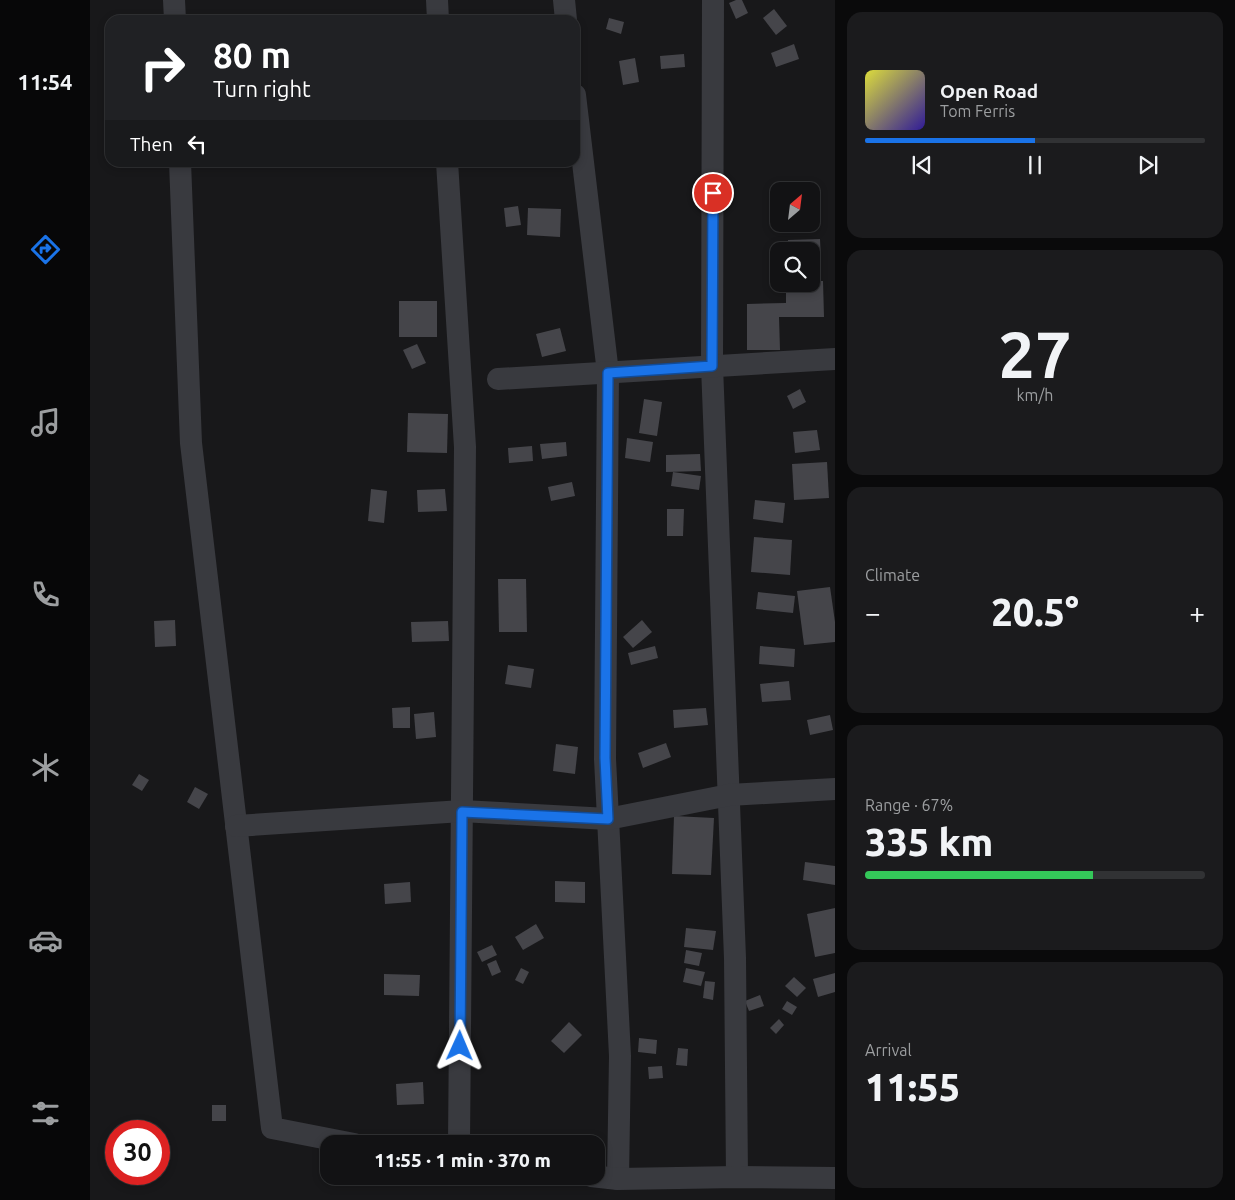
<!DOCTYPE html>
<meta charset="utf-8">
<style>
:root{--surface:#121214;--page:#1b1b1d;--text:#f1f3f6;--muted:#9c9ea0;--line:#313234;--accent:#1a73e8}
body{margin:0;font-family:Ubuntu,sans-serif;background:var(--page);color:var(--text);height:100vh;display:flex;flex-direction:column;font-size:19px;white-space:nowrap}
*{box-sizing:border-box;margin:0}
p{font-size:16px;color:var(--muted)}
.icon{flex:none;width:28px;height:28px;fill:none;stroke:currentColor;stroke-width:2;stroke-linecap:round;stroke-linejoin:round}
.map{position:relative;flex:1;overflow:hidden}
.panel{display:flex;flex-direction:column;gap:12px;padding:12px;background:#0a0a0b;width:400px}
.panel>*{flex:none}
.banner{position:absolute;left:15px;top:15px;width:475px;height:152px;border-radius:15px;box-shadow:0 2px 8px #0003,0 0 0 1px var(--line);background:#202124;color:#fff;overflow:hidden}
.needle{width:32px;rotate:28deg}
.controls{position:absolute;left:680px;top:182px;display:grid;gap:10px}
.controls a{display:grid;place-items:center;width:50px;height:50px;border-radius:10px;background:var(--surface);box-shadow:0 2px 8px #0003,0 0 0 1px var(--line);font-size:25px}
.speed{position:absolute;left:15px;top:1120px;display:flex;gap:10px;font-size:25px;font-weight:700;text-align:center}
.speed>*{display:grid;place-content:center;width:65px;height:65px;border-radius:50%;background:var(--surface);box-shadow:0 2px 8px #0003,0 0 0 1px var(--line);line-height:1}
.speed .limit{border:8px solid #d22;background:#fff;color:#111}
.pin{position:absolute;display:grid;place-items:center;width:42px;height:42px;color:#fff;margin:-21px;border:2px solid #fff;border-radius:50%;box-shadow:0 1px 5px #0007}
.me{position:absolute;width:55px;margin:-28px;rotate:1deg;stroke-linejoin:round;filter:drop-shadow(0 0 4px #0008)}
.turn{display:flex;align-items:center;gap:18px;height:105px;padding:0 25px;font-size:22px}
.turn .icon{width:65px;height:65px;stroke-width:2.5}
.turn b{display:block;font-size:35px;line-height:42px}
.then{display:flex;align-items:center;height:48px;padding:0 25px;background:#0003;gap:10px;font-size:19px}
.big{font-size:38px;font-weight:800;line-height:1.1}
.panel .tile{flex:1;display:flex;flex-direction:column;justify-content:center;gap:8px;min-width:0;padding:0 18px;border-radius:15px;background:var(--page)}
.panel .dial{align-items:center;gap:0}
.dial b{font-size:65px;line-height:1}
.song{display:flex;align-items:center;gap:15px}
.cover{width:60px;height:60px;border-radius:8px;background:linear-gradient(135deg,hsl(60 70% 55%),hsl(250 70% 35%))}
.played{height:5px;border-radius:2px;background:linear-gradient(90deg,var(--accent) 50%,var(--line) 50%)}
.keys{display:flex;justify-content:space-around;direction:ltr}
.heat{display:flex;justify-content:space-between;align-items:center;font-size:28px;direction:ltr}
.charge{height:8px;border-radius:4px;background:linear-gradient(90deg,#34c759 67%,var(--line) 0)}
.trip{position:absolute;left:230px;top:1135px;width:285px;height:50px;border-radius:15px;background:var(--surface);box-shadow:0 2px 8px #0003,0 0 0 1px var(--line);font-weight:800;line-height:50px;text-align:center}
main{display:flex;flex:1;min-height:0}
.dock{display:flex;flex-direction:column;width:90px;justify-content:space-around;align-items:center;background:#070708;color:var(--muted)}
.dock .icon{width:35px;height:35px}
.dock .on{color:var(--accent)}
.dock b{font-size:22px;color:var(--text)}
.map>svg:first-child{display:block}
</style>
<main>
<nav class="dock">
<b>11:54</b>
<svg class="icon on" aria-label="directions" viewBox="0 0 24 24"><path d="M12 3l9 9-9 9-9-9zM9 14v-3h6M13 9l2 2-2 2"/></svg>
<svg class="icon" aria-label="music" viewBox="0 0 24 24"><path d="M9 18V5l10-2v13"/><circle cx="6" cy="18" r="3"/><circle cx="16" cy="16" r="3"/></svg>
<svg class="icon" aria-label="phone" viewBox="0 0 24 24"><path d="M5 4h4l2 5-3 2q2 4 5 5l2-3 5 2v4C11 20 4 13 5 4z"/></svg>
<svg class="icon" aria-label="climate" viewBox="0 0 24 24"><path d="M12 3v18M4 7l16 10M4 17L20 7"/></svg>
<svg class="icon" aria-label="car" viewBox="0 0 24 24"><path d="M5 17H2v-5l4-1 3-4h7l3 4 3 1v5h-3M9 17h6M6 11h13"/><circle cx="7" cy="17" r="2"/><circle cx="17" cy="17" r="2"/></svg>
<svg class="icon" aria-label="filters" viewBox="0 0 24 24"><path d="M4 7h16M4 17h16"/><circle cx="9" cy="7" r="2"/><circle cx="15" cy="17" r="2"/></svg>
</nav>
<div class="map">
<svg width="745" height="1200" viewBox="0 0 745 1200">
<rect width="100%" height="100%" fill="#18181a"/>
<g fill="#45454a">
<path d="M646,0H652L658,13L646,19L639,3Z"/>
<path d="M684,9L697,26L686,35L673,18Z"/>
<path d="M519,18L534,22L531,34L516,29Z"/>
<path d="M704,44L709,59L686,67L681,53Z"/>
<path d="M594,54L595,67L571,69L570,56Z"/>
<path d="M545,58L549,82L533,85L529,61Z"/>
<path d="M428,206L431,225L416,227L414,208Z"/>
<path d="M438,208L471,209L470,237L437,235Z"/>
<path d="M730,239L731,259L721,260V251H698V240Z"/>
<path d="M721,261H727L726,274H721Z"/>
<path d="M721,281H733L734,317H689L690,350H657V304L696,303V284H721Z"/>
<rect x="309" y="301" width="38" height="36"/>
<path d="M470,328L476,351L452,357L446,334Z"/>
<path d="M327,344L336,363L322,369L313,350Z"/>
<path d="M710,389L716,402L703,409L697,396Z"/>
<path d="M554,399L572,402L567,436L549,433Z"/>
<path d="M318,413L358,414L357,453L317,452Z"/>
<path d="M727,430L730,450L705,453L703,432Z"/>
<path d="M537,438L563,442L560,462L535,458Z"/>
<path d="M476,442L477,456L452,459L450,444Z"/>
<path d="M442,446L443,461L419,463L418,448Z"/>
<path d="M610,454L611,471L576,472V455Z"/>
<path d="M737,462L739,498L704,500L702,464Z"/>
<path d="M583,472L611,476L609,490L581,486Z"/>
<path d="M482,482L485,496L461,501L458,487Z"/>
<path d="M281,489L297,491L294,523L278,521Z"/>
<path d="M355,489L357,511L328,512L327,490Z"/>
<path d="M665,500L695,503L693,523L663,519Z"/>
<path d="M577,509H594L593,536H577Z"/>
<path d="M664,537L702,540L700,575L661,572Z"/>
<path d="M408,579H436L437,632H409Z"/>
<path d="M740,587L745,622V642L714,645L707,591Z"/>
<path d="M668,592L705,596L703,613L666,609Z"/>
<path d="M85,620L86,646L65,647L64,621Z"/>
<path d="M552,620L562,632L543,648L533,637Z"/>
<path d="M358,621L359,641L322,642L321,622Z"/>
<path d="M565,646L568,658L541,665L538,653Z"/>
<path d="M670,646L705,649L704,667L669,664Z"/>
<path d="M418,665L444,669L441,688L415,684Z"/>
<path d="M699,681L701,700L672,702L670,684Z"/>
<path d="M320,707V728H303L302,708Z"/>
<path d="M616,708L618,725L584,728L583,710Z"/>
<path d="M344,712L346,737L326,739L324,714Z"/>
<path d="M740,715L743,730L720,735L717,720Z"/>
<path d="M576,743L581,757L553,768L548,753Z"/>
<path d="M466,744L488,747L485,774L463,771Z"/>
<path d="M49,774L59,780L52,791L42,785Z"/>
<path d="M105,787L118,794L109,809L97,802Z"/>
<path d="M584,816L624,818L621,875L582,874Z"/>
<path d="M715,862L745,866V885L713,880Z"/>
<path d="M465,881L495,882V903L465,902Z"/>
<path d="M320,882L321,902L295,904L294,884Z"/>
<path d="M745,908V953L725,957L717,914Z"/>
<path d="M446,924L454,938L433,950L425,937Z"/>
<path d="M596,928L626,931L623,950L594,947Z"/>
<path d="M402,945L407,955L392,962L387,952Z"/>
<path d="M596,950L612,953L609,966L594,963Z"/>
<path d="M406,960L411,972L402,976L397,964Z"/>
<path d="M431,968L439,972L433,984L425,980Z"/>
<path d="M596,968L615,972L611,986L593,982Z"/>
<path d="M745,973V992L728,997L723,979Z"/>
<path d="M294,974L330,975L329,996L294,995Z"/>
<path d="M704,977L716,988L707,997L695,986Z"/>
<path d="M615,981L625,982L623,1000L613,998Z"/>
<path d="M670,995L674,1006L659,1011L655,1001Z"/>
<path d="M697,1001L707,1007L702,1015L692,1009Z"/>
<path d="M689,1019L694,1025L686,1034L680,1028Z"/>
<path d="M479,1022L492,1035L474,1053L461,1041Z"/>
<path d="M549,1038L567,1040L566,1054L548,1052Z"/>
<path d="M588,1048L598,1049L597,1066L586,1065Z"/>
<path d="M572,1066L573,1078L559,1079L558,1067Z"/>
<path d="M333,1082L334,1104L307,1105L306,1084Z"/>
<rect x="122" y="1105" width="14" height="16"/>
</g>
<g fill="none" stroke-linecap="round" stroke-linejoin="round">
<g stroke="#393a3f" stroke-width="22">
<path d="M84,0L85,20"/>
<path d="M347,0L348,20"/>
<path d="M474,0L476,20"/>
<path d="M623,0L622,366L645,958L647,1177"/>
<path d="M485,95L518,373L515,759L530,1056L528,1179"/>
<path d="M90,162L101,443L182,1128L264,1144"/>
<path d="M357,162L375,447L369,1144"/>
<path d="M408,379L745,359"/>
<path d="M146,826L372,811L518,819L639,795L745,789"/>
<path d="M501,1176L528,1179L647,1177L745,1178"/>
</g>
</g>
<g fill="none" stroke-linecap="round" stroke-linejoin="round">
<defs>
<path id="route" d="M370,1046L372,812L518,819L515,758L518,373L622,366L623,193"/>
</defs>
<use href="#route" stroke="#114b97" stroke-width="12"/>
<use href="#route" stroke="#1a73e8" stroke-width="9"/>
</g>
</svg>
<div class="controls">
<a><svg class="needle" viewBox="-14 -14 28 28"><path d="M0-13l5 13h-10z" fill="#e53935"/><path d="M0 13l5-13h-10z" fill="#9c9ea0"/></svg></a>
<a><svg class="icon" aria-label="search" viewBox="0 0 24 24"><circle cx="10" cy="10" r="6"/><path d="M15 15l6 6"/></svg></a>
</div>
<div class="speed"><div class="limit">30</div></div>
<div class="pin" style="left:623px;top:193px;background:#d93025"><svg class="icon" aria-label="arrive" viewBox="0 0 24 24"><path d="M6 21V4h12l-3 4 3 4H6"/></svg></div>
<svg class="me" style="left:370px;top:1046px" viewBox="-20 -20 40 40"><path d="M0-17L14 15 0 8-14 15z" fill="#1a73e8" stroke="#fff" stroke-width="4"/></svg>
<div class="trip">11:55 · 1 min · 370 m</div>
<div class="banner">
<div class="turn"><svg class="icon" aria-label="right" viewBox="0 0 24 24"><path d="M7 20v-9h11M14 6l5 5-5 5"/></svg><div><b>80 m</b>Turn right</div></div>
<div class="then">Then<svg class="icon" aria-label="left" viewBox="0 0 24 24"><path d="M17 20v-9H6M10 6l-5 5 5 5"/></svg></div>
</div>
</div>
<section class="panel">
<div class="tile">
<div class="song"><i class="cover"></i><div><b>Open Road</b><p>Tom Ferris</p></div></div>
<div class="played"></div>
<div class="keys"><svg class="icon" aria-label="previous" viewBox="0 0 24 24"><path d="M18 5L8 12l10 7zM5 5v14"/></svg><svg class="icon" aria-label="pause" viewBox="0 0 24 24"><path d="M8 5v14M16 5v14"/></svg><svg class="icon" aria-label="next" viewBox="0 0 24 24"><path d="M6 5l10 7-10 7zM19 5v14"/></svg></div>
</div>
<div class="tile dial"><b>27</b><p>km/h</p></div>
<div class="tile"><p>Climate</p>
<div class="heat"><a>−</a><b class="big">20.5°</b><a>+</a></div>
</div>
<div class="tile"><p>Range · 67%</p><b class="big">335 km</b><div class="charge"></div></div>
<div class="tile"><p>Arrival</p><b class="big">11:55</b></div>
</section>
</main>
